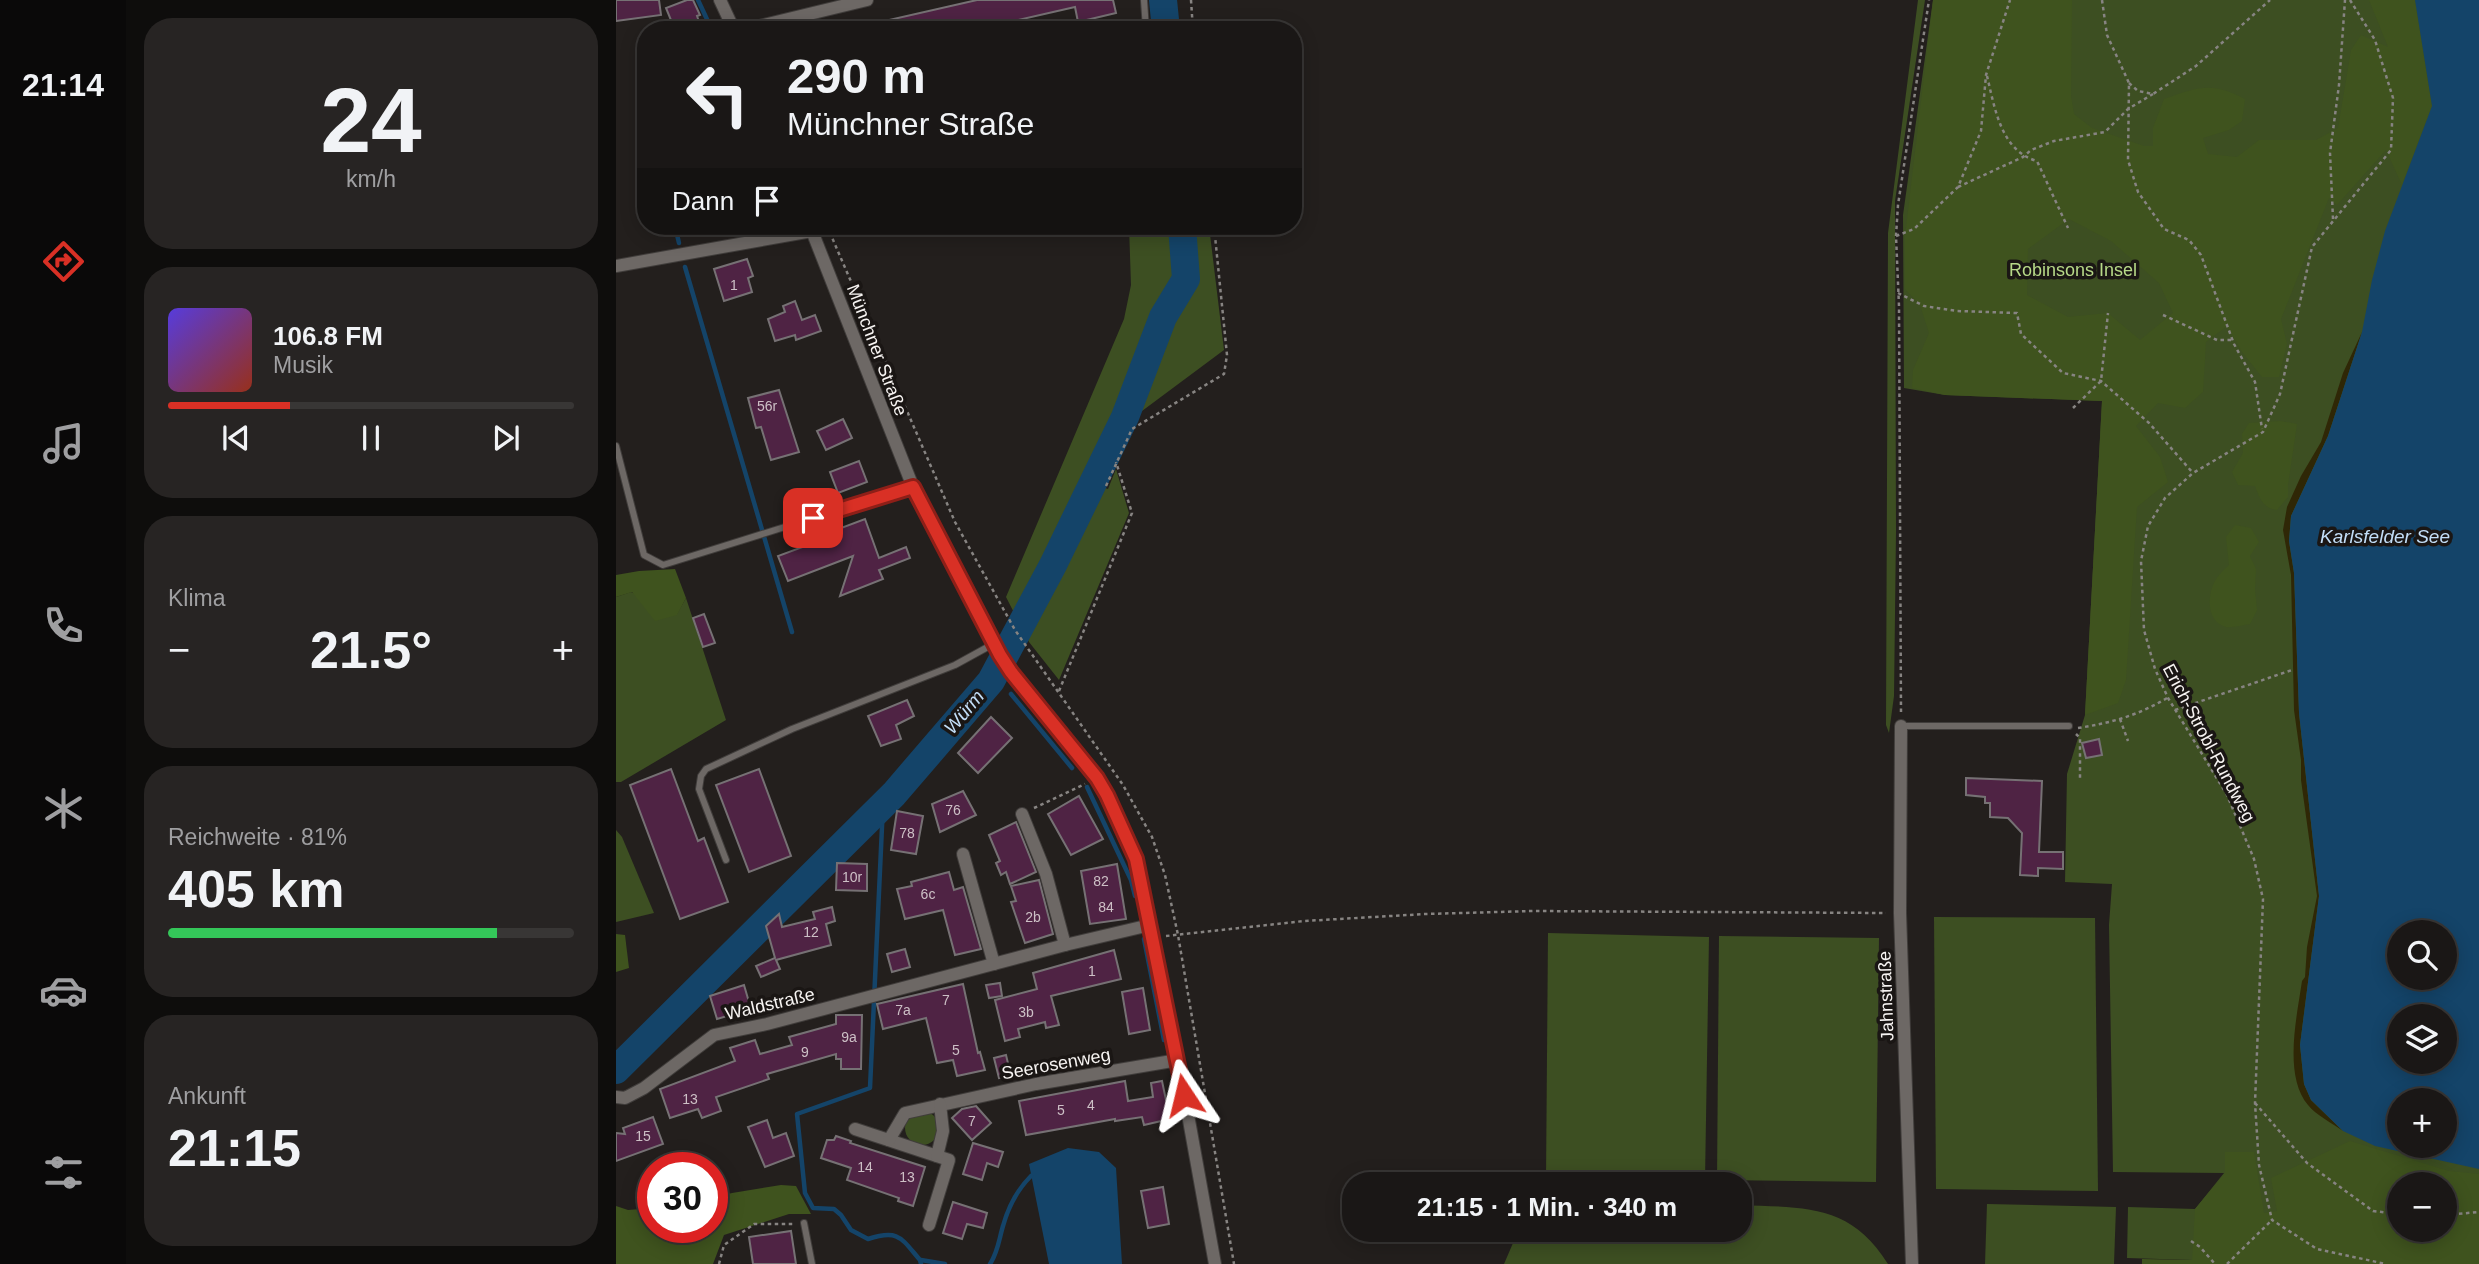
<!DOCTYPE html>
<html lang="de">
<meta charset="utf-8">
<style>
:root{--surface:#1a1716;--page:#272423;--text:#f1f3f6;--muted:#9f9fa1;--line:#383635;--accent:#d93025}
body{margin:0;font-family:Helvetica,sans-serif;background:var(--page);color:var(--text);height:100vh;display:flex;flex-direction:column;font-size:26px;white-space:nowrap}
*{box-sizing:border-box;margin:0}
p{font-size:23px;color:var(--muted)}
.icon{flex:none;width:38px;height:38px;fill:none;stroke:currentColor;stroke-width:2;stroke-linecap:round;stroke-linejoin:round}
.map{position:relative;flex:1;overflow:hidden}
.details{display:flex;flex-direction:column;gap:18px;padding:18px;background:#0e0d0c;width:490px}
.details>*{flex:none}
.banner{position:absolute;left:21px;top:21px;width:665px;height:214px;border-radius:28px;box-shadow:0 4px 18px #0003,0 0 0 2px var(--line);background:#1a1716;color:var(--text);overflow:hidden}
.tools{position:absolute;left:1771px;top:920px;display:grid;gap:14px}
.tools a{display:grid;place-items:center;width:70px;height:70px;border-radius:50%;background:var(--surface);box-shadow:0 4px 18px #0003,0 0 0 2px var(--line);font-size:35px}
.speed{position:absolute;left:21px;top:1152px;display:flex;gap:14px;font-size:35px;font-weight:700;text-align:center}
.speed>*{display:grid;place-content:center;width:91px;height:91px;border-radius:50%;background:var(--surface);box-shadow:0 4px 18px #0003,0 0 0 2px var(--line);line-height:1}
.speed .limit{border:10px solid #d22;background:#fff;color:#111}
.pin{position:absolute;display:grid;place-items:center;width:60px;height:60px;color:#fff;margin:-30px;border-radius:14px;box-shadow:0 4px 10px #0006}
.me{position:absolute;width:77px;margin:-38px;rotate:350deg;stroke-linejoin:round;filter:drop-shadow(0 0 5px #0008)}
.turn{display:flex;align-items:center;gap:24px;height:147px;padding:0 35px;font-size:32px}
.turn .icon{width:91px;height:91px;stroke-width:2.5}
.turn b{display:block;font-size:49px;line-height:60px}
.then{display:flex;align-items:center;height:66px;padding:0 35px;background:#0003;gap:14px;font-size:26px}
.big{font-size:52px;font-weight:700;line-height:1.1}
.details .tile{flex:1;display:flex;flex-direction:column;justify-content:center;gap:10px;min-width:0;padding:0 24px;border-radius:28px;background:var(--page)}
.details .dial{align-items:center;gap:0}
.dial b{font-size:91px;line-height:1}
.song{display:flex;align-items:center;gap:21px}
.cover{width:84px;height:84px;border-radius:10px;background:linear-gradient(135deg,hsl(250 70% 55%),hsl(10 70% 35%))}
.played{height:7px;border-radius:4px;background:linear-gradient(90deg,var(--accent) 30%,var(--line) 30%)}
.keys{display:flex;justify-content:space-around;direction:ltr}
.heat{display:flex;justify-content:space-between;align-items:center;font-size:38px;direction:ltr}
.charge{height:10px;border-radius:5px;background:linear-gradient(90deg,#34c759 81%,var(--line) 0)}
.trip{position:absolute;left:726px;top:1172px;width:410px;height:70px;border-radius:28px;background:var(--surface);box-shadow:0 4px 18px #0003,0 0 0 2px var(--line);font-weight:700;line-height:70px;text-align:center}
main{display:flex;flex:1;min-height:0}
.tabs{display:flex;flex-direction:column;width:126px;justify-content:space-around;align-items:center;background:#0a0909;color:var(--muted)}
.tabs .icon{width:49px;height:49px}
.tabs .current{color:var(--accent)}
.tabs b{font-size:32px;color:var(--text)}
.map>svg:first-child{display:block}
</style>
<main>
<nav class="tabs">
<b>21:14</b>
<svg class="icon current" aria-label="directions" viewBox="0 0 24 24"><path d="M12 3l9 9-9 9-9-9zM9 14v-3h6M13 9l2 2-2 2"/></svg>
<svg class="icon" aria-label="music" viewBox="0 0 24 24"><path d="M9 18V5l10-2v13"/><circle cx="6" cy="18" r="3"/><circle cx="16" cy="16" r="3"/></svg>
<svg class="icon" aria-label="phone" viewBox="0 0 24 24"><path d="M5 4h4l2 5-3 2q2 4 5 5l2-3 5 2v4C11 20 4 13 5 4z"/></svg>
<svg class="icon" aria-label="climate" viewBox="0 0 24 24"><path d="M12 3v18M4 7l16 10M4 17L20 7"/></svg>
<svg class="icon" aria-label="car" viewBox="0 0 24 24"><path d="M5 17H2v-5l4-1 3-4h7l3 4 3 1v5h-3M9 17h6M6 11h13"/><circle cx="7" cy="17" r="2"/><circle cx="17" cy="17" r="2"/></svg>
<svg class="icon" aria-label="filters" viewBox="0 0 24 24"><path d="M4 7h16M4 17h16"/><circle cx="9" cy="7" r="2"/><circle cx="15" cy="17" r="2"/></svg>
</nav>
<section class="details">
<div class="tile dial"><b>24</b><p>km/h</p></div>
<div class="tile">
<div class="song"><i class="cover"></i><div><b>106.8 FM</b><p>Musik</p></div></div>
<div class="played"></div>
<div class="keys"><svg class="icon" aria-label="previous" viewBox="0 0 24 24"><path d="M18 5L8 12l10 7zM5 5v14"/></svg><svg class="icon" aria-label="pause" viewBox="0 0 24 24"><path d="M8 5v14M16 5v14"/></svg><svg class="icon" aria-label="next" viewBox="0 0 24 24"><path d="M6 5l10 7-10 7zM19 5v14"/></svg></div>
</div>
<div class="tile"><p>Klima</p>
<div class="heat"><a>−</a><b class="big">21.5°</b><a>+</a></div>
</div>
<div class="tile"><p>Reichweite · 81%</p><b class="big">405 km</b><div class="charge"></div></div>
<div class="tile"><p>Ankunft</p><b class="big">21:15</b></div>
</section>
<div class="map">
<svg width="1863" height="1264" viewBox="0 0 1863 1264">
<rect width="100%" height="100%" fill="#231f1d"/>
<g fill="#3d4f22" fill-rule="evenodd">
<path d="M1302,0H1309L1279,201L1280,531L1278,696L1273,733L1270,725L1272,233Z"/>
<path d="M1317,0H1863V1264H1576V1260L1511,1258L1512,1207L1579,1209L1608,1173L1497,1172L1493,925L1496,884L1449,882L1451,774L1469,715L1486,401L1329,395L1288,388L1287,215ZM1783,933H1829V978H1783ZM1783,1017H1829V1062H1783ZM1783,1101H1829V1146H1783ZM1783,1185H1829V1230H1783Z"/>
<path d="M513,226H593L608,350L526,411L513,426L486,487L492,489L500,469L513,513L443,680L413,642L390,597L508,319L515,285Z"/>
<path d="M15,592L61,614L70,598L110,720L5,782H0V597Z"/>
<path d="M0,830L6,837L38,913L0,922Z"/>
<path d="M1318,917L1479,918L1482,1191L1320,1189Z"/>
<path d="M932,933L1093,937L1089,1180L930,1179Z"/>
<path d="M1103,936L1263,938L1260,1182L1101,1180Z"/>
<circle cx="306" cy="1128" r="17"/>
<path d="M1371,1204L1500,1207L1498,1264H1369Z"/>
<path d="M1124,1205C1188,1208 1234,1203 1272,1264H888L897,1243L908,1230H1124Z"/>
</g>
<g fill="#3f531e" fill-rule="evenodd">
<path d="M1317,0H1456L1455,96L1458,114L1476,128L1528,146H1537V128L1548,99C1582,87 1596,81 1629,99L1626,121L1613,130L1587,138L1592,154L1621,157L1643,140H1700L1722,128L1735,50L1745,35L1772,47L1753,0H1799L1816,106L1786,185L1770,150L1721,205L1713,198L1665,319L1671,344L1663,377H1646L1626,352L1611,326L1590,342L1587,392L1569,408L1542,403L1520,426L1544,457L1552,482L1521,507L1510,680L1502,703L1469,715L1486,401L1329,395L1296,388L1297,370L1313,333L1304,305L1289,289V236ZM1453,219L1495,241L1543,283L1557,313L1524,340L1492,313L1452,317L1411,295L1412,249Z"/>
<path d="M1664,421L1681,424L1672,485V497L1661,510C1647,508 1644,499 1639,486L1622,485L1616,472L1627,453L1626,434L1633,423Z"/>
<path d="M1619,525L1635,528L1643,542L1634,556L1640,569L1639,590L1641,610L1634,624C1627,625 1616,628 1610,627C1591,622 1591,597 1598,583C1601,576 1608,570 1613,565L1610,537Z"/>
<path d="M59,569L70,598L61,615L39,621L16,592L0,597V575L23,571Z"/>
<path d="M0,934L9,935L13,968L0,972Z"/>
<path d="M1734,1141L1833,1171L1863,1174V1264H1526V1259L1576,1260L1579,1209L1609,1173V1152H1638L1648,1213L1661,1211L1655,1178ZM1783,1185H1829V1230H1783Z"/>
<path d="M165,1185L180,1186L195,1214H173L108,1235L97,1264H0V1206L12,1210L37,1208V1227H96V1198L116,1193Z"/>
</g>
<path fill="#2f2706" d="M1746,332L1712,436L1675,516L1673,541L1678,573L1683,713L1703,896L1684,1045L1688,1084L1695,1100L1727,1131C1716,1123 1700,1115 1692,1105C1667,1075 1681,1016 1686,981L1689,977L1691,947L1701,896L1685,780V760L1678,710L1675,575L1667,530L1671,507L1685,476L1705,442L1727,373Z"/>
<g fill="#144469" fill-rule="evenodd">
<path d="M1799,0H1863V1169L1759,1146L1727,1131L1695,1100L1688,1084L1684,1045L1703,896L1683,713L1678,573L1673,541L1675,516L1712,436L1746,332L1756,280L1769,231L1816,106ZM1783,933H1829V978H1783ZM1783,1017H1829V1062H1783ZM1783,1101H1829V1146H1783Z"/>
<path d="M452,1148L483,1152L500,1168L506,1264H433L413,1164Z"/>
</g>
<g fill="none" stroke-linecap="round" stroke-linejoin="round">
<g stroke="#144469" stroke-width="4.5">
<path d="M82,0L96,30"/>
<path d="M59,226L63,243"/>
<path d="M69,267L176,632"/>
<path d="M381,669L385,675"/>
<path d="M395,694L456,768"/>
<path d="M471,787L515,880L519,896"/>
<path d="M267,805L254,1088L181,1114L189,1193L197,1208L218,1209L225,1215L235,1230L252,1239C283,1229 285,1238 304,1260L305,1264"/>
<path d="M528,939L548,1040"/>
<path d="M305,1260L329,1264"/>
<path d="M374,1264C382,1252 383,1239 387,1226C392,1208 402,1189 415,1176"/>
</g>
<g stroke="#144469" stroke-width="28">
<path d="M547,0L550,30"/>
<path d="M0,1070L278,794L375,681L437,565L509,417L547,317L570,279L566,226"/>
</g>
</g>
<g fill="#4f2344" stroke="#767174" stroke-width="2">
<path d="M0,0H43L45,15L0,21Z"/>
<path d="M71,0H77L84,15L81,16L86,30H59L50,8Z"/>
<path d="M361,0H497L500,13L462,22L459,7L359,30H251V25Z"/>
<path d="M131,259L137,276L132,278L136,292L108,301L98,269Z"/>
<path d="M179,301L186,320L199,315L205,331L180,340L179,335L159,341L152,319L169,312L167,306Z"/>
<path d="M163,390L183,452L155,460L145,427L140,428L132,398Z"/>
<path d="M227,419L236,438L210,450L201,431Z"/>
<path d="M243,461L251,482L222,493L214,472Z"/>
<path d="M249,519L263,558L290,547L294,558L263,570L267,579L224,596L237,556L172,581L162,556L211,538L209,534Z"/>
<path d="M88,614L99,643L87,647L77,618Z"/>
<path d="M291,700L298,716L280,725L285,739L265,746L252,716Z"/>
<path d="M375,717L396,738L362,773L342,753Z"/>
<path d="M1483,739L1486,755L1470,758L1466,743Z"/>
<path d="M55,769L82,841L88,838L112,902L64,919L14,785Z"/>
<path d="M143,769L175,856L133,872L100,785Z"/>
<path d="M1350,778L1426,781L1423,852H1447V869L1422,868V876L1404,875L1406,833L1392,818L1374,817V803H1369V797L1350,795Z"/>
<path d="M347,791L360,815L324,832L316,804Z"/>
<path d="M463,796L487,839L455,855L432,814Z"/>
<path d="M281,811L307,816L300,854L275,850Z"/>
<path d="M400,822L420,872L394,884L390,872L385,875L380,863L384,861L373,835Z"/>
<path d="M221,863L251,864V891L220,890Z"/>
<path d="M501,864L510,919L474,924L465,871Z"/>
<path d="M333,872L338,890L347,887L365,949L339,955L327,910L289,919L281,889L296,886L295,882Z"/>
<path d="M423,880L437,934L409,943L395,902L400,901L395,886Z"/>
<path d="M216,907L219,921L210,924L215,945L160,960L164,969L145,977L140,966L159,958L150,926L163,914L166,927L199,919L197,912Z"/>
<path d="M289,949L294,967L276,972L271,954Z"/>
<path d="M498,950L505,979L435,996L443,1025L430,1028L429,1022L402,1029L404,1037L389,1041L379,1000L421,989L417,973Z"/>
<path d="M384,983L386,996L373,998L370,985Z"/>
<path d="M347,984L362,1053L364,1052L369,1070L341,1076L337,1060L321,1063L310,1018L267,1029L261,1004Z"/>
<path d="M128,985L135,1009L101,1019L94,996Z"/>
<path d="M527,988L534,1030L513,1034L506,992Z"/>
<path d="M220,1015H246L245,1069H225V1059H220V1054L151,1074L153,1079L100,1097L105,1111L86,1118L82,1109L54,1118L44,1089L119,1061L114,1048L139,1040L144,1054L176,1045L173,1037L220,1024Z"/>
<path d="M390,1055L395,1076L383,1078L378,1058Z"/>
<path d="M509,1081L512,1101L537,1097L535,1083L546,1081L554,1119L528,1125L526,1117L499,1121V1119L410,1135L403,1101Z"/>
<path d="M360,1106L375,1123L356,1140L336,1118L346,1109Z"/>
<path d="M37,1117L47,1144L0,1161V1133L9,1134L7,1128Z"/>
<path d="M151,1120L157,1138L170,1133L178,1156L149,1167L132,1127Z"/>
<path d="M220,1136L235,1141L234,1143L309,1167L297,1206L282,1201L283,1198L231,1180L235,1168L205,1158L211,1140H218Z"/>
<path d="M357,1143L387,1152L382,1167L371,1163L366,1180L347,1174Z"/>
<path d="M547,1187L553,1224L532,1228L525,1191Z"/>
<path d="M337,1202L371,1213L367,1228L351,1224L346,1239L327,1233Z"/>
<path d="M175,1231L180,1264H137L133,1237Z"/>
</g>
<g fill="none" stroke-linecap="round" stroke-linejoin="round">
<defs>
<g id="service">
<path d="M528,0L530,30"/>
<path d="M0,446L28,555L47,565L297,487"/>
<path d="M1285,726H1453"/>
<path d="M110,860L83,789L85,776L90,769L176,729L339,665L379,643"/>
<path d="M188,1223L196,1264"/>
</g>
<g id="minor">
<path d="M104,0L118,30"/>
<path d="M127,30L251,0"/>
<path d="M194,226L297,487L385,655L395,672L481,778L520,859L561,1054L599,1264"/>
<path d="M0,266L196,231"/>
<path d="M1285,726L1284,913L1296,1264"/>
<path d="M406,814L430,874L449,945"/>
<path d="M347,854L378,964"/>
<path d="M0,1097L9,1098L28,1088L98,1035L151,1024L449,945L534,925"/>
<path d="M239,1129L333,1160L313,1225"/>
<path d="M273,1140L289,1113L420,1084L562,1060"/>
<path d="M321,1156L327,1131L324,1104"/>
</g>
</defs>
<use href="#service" stroke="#403d3b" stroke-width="8"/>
<use href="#minor" stroke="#403d3b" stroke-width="14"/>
<g stroke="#878482" stroke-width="2.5" stroke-dasharray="3.5 3.5" stroke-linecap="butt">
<path d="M575,0L577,30"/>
<path d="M1486,0L1491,35L1513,83L1512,160L1522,192L1548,229L1573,240L1585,255L1618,344L1639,382L1646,429"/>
<path d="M1734,0L1759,40L1777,98L1775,150L1696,247L1664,394L1647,432L1577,473L1549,498L1532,526L1525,561L1528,630L1539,669L1552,698L1611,795L1638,859L1647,899L1639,1103L1643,1165L1656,1220L1701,1249L1770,1264"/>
<path d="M1371,76C1379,109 1385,151 1421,161L1452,228"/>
<path d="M1513,83L1522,91L1537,94L1580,66L1654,0"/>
<path d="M1342,187L1407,157L1415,150L1438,141L1489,132L1512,109L1537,94"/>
<path d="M1717,219L1714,153L1723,85L1729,0"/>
<path d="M211,226L339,522L399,630L507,785L536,837L549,875L562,935L618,1264"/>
<path d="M1280,236L1298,229L1342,187L1365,131L1370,75L1394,0"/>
<path d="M1282,293L1308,306L1341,311L1401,313L1405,334L1447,373L1485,381L1533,423L1577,473"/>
<path d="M1547,315L1601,340H1617"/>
<path d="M1457,408L1485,381L1492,313"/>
<path d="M490,486L516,429L608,374L611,355L598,226"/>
<path d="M443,691L516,513L500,462"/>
<path d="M1559,710L1676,670"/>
<path d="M1285,712L1283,306L1280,236L1282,205L1313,0"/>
<path d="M1504,719L1512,741"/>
<path d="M1462,728C1495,723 1523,715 1551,698"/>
<path d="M1460,734L1464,738V779"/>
<path d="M418,808L469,784"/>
<path d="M550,936L688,921L810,914L917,911L1270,913"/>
<path d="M1639,1103L1691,1163L1757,1211L1783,1214"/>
<path d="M1829,1215L1863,1212"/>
<path d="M1575,1241L1584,1247L1599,1264"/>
<path d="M103,1264L108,1245L138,1224H178"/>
<path d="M1611,1264L1656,1220"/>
</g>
<use href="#service" stroke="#6d6865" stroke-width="6"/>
<use href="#minor" stroke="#6d6865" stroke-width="12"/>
</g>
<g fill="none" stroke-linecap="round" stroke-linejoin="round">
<defs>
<path id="route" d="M197,518L297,487L384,655L395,672L481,778L491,795L520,859L568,1095"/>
</defs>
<use href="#route" stroke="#8d1f18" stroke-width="18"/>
<use href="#route" stroke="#d93025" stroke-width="12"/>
</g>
<g text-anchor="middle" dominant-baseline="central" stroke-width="7" stroke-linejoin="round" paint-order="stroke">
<g font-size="14" fill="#cdc0c6">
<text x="118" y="285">1</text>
<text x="151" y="406">56r</text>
<text x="337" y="810">76</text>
<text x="291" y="833">78</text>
<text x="236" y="877">10r</text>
<text x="485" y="881">82</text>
<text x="312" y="894">6c</text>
<text x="490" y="907">84</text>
<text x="417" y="917">2b</text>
<text x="195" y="932">12</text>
<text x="476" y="971">1</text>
<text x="330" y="1000">7</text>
<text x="287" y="1010">7a</text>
<text x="410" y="1012">3b</text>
<text x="233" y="1037">9a</text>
<text x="340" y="1050">5</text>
<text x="189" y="1052">9</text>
<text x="74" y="1099">13</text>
<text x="475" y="1105">4</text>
<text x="445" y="1110">5</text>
<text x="356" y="1121">7</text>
<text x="27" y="1136">15</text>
<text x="249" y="1167">14</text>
<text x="291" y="1177">13</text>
</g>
<g font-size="18" fill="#b7d988" stroke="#1a1614">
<text x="1457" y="270">Robinsons Insel</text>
</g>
<g font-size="18" fill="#f7f4f2" stroke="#1a1614">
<text transform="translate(261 350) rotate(69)">Münchner Straße</text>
<text transform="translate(1593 743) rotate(62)">Erich-Strobl-Rundweg</text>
<text transform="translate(1270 996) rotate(-92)">Jahnstraße</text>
<text transform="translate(154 1004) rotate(-13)">Waldstraße</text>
<text transform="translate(440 1064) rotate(-10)">Seerosenweg</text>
</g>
<g font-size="19" font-style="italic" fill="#c3def7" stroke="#1a1614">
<text x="1769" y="536">Karlsfelder See</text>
<text transform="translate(348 712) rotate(-50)">Würm</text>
</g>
</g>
</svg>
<div class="tools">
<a><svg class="icon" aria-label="search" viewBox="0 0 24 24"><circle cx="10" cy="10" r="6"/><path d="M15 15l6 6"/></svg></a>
<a><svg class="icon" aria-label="layers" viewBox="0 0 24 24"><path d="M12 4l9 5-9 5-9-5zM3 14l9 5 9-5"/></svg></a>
<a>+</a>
<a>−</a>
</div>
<div class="speed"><div class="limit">30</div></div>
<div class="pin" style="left:197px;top:518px;background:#d93025"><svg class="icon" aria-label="arrive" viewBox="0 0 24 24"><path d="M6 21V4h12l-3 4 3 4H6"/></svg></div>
<svg class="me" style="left:568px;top:1095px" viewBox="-20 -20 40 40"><path d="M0-17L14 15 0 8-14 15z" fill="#d93025" stroke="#fff" stroke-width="4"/></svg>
<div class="trip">21:15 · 1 Min. · 340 m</div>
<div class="banner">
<div class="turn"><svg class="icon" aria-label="left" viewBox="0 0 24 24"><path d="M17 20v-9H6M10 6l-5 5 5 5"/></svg><div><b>290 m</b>Münchner Straße</div></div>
<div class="then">Dann<svg class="icon" aria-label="arrive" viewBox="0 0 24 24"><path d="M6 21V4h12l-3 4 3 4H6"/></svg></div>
</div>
</div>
</main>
